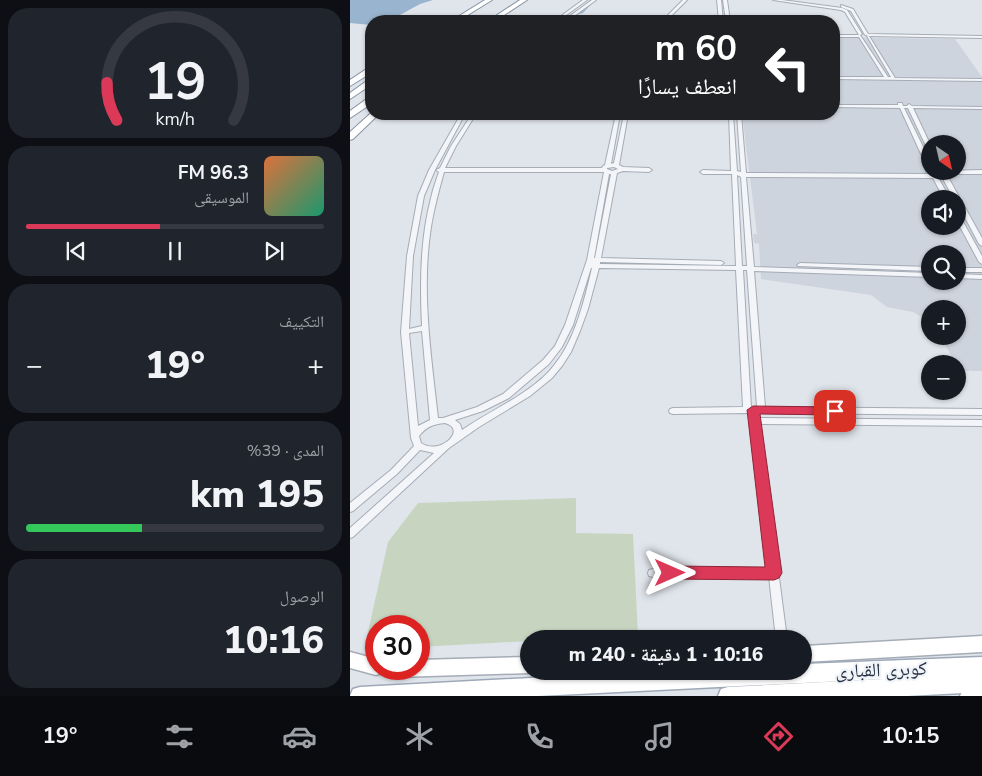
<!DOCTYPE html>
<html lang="ar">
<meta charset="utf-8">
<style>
:root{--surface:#171b24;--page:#20242c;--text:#f1f3f6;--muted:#9ea1a6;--line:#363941;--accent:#dc3958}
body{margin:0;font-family:"Nunito Sans","Noto Naskh Arabic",sans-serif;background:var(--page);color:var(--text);direction:rtl;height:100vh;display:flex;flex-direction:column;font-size:19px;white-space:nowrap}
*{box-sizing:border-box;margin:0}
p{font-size:16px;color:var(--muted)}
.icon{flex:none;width:28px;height:28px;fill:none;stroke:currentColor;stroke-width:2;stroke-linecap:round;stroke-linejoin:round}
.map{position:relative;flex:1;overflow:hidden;direction:ltr}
.details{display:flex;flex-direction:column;gap:8px;padding:8px;background:#0d0f14;width:350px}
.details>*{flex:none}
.banner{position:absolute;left:15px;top:15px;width:475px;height:105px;border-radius:20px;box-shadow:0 1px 4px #0004;direction:rtl;background:#202124;color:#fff;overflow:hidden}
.needle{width:32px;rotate:146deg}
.tools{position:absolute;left:571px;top:135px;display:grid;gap:10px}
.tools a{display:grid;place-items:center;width:45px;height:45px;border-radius:50%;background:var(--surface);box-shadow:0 1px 4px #0004;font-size:25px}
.speed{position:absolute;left:15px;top:615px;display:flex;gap:10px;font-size:25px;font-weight:700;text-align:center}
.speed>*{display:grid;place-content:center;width:65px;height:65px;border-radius:50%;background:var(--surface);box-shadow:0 1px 4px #0004;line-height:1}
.speed .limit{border:8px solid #d22;background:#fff;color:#111}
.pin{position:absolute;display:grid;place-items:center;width:42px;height:42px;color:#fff;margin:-21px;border-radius:10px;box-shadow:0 2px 8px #0006}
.me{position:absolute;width:55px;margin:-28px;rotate:90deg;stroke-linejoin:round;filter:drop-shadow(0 0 4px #0008)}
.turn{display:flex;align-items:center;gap:18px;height:105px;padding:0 20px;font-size:22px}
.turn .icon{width:65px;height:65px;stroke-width:2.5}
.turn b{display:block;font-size:35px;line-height:42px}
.big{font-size:38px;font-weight:800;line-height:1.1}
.details .tile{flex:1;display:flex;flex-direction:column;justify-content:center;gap:8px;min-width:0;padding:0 18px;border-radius:20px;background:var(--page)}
.details .dial{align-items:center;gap:0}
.dial svg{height:130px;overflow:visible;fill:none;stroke:var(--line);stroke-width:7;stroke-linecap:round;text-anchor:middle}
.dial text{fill:var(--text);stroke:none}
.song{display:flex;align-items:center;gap:15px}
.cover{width:60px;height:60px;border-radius:8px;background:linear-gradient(135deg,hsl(20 70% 55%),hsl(160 70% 35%))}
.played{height:5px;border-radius:2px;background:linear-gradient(90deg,var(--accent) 45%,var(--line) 45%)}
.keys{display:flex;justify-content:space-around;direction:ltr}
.heat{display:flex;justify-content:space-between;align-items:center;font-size:28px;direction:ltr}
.charge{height:8px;border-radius:4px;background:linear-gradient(90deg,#34c759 39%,var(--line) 0)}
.trip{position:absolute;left:170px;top:630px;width:292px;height:50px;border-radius:25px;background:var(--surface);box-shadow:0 1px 4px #0004;font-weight:800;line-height:50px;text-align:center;direction:rtl}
.tab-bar{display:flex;height:80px;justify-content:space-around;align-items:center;background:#090b0e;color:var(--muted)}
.tab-bar .icon{width:35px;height:35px}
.tab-bar .on{color:var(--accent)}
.tab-bar b{font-size:22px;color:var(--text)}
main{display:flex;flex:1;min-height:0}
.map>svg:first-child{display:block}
</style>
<main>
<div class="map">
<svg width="632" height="696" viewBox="0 0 632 696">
<rect width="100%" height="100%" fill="#e0e5eb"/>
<path fill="#ced4dd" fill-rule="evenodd" d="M484,37L605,39L632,77V371H610L590,336H608V309H580V322L563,312L537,307L521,295L411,279L409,244L404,243L403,234H407L392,114H484ZM580,144H608V171H580ZM580,199H608V226H580ZM580,254H608V281H580Z"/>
<path fill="#c7d5c0" d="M226,498V533L283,534L288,635L179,639V641L69,647V626H26V649L14,650L38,542L68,503Z"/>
<path fill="#98b4ce" d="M0,0H83L70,4L48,16L51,21H21V25L0,23Z"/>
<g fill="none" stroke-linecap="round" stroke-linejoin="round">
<path fill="#98b4ce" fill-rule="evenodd" d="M240,0H245L233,13L222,16V14L229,11Z"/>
<defs>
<g id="street">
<path d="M233,0H237L208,21H204Z"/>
<path d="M242,0H246L220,19L233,20L235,21H213Z"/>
<path d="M333,0H337L316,21H312Z"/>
<path d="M367,0H371L373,21H369Z"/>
<path d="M373,0H377L380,21H376Z"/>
<path d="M423,0H432L492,8L497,10L512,34L510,35L538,77H541L517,36H519L545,78L632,79V81L484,79V77H534L509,37H484V35H509L495,12L491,10Z"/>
<path d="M491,5L503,9L518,34L632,36V38L519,36L515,35L501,11L491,7Z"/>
<path d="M548,103H552L553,106H557L559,104L562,106L632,107V109L563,108L580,144V150L577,148L558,108H554L580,161V169L577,167L550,108L484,107V105H548Z"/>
<path d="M111,114H115L85,170L74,196L63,256L59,329L72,326C70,284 70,240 81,198C83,189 86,180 89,172L86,170L90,168L101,146L122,114H126L106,146L95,168H252L253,166L255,165L266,114H270L261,164L264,163L274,114H278L269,165L273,167L299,168L302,170L299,172L273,171L267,173L251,258L371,261L374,263L371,265L250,262V264L386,266L382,174H353L350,172L353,170L381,171L379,114H383L387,171L391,172L387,114H391L396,173L578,174L576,172L579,170C584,173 586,178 594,175L590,171L632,170V174H599L600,175L598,177L632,238V246L629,244L608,204V199H604L593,179H589L600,199H594L583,178H581L396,177L404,267L580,273V277L404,271L415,407L632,409V415L407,413L408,418L632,420V426L409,424L437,639H426L419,577H303L299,576L298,573L299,570L303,569H418L399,413L323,414L320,413L319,411L320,409L323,408L393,407L386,270L249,268L238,309L230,331L221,352L212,366L202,378L180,396L129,427L99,448L3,537L0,538V528L84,453L70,450L47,474L3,511L0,512V503L41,470L64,446L61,438L51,332L57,256L68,196L79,170ZM264,167L268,169L262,171L257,169V168ZM94,172H254L237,260L215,325L205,346L193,360L153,394L127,407L93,418H88C81,355 71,290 81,227C84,208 89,190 94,172ZM259,174H261L245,258H244ZM387,175L391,177L397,266H392ZM241,268H242C235,298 225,340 205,364C197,375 186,384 174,392C154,406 132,416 112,430L110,424L105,420L133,411L159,398L199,364L212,347L223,325ZM393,270H397L407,407H401ZM72,331L80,420L68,426L59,333ZM95,423C118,429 90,456 71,443L69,436C76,427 83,424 95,423Z"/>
<path d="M608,216L611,218L632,256V264L629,262L608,223Z"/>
<path d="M450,263L580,267V271L448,266L447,265Z"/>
<rect x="608" y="268" width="24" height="4"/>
<path d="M608,274L632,275V279L608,278Z"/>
</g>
<g id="secondary">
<path d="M632,636V652L454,662V646Z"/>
<path d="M0,652L26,659V669H34L32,673L26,675L0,668Z"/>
<path d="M179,657V671H183L179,673L47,677L41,675L38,669H69V660Z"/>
<path d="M632,687V696H610L613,690Z"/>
</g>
<path id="primary" d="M632,657V692L557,696H368L371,689L378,687L553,678L188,696H0L3,689L10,687L314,671H454V664Z"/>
<g id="highway">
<path d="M135,0H142L108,21H101Z"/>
<path d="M170,0H177L145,21H138Z"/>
<path d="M18,68H21V73L0,86V80Z"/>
<path d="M18,80H21V85L0,99V93Z"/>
<path d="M18,98H21V104L0,118V111Z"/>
<path d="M21,113L29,114L3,139L0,140V132Z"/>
</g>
</defs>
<use href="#street" stroke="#a5acb6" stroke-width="2"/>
<use href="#secondary" stroke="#a5acb6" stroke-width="3"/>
<use href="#primary" stroke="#9ea9b8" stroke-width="3"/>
<use href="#highway" stroke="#8692a3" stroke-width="2"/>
<use href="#street" fill="#f3f5f8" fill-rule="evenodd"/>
<use href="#secondary" fill="#fff" fill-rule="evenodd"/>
<use href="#primary" fill="#fff" fill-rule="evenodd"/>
<use href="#highway" fill="#fff" fill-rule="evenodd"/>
</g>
<path fill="#dc3958" stroke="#8f2539" d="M403,406L485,407L491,411L485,415L410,414L432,573L429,578L424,580L320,579L314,577L312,573L314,568L320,566L415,567L397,410Z"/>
<g text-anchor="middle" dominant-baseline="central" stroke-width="4.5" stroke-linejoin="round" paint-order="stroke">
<g font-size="19" fill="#273344" stroke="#f0f4f8">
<text transform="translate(531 670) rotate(-2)">كوبرى القبارى</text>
</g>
</g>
</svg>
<div class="tools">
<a><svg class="needle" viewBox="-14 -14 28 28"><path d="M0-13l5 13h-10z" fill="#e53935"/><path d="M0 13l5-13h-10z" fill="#9ea1a6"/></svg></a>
<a><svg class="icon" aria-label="sound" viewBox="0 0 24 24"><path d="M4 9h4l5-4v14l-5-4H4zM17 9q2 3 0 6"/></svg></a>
<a><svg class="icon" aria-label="search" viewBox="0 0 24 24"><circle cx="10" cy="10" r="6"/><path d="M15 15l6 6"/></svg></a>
<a>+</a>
<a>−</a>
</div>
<div class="speed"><div class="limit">30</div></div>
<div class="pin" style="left:485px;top:411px;background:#d93025"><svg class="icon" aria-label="arrive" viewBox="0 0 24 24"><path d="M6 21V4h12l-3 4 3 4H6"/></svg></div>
<svg class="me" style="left:320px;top:573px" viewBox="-20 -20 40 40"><path d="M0-17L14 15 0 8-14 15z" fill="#dc3958" stroke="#fff" stroke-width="4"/></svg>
<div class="trip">10:16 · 1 دقيقة · 240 m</div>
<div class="banner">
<div class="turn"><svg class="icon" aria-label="left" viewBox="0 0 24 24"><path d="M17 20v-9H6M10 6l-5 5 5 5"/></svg><div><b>60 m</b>انعطف يسارًا</div></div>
</div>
</div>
<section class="details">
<div class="tile dial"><svg viewBox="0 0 100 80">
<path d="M14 69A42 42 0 1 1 86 69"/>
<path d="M14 69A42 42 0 0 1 8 46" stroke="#dc3958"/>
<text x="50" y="56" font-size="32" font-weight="700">19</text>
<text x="50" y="72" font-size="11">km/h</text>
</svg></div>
<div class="tile">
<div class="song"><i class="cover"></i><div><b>96.3 FM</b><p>الموسيقى</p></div></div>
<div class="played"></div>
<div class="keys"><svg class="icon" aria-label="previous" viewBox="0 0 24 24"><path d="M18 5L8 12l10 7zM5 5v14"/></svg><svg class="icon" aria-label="pause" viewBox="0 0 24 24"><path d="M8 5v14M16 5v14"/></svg><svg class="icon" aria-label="next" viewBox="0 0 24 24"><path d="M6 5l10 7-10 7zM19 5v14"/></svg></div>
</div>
<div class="tile"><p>التكييف</p>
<div class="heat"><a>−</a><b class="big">19°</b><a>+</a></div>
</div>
<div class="tile"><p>المدى · 39%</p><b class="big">195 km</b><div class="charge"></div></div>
<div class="tile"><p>الوصول</p><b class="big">10:16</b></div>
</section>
</main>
<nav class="tab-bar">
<b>10:15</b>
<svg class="icon on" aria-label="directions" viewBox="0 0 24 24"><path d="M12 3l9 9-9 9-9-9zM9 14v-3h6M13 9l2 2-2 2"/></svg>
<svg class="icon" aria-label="music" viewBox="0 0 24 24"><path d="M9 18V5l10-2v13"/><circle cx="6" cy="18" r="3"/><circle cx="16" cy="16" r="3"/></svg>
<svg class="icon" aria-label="phone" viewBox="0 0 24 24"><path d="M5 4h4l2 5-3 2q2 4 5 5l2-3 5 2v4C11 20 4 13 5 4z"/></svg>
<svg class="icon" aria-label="climate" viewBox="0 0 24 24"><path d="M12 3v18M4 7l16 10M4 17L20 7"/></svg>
<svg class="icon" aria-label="car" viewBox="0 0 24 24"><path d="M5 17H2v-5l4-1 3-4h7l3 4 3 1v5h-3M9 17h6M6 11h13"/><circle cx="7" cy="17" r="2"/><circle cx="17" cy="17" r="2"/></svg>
<svg class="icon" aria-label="filters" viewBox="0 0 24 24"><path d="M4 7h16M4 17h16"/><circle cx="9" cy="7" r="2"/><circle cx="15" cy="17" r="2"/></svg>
<b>19°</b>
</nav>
